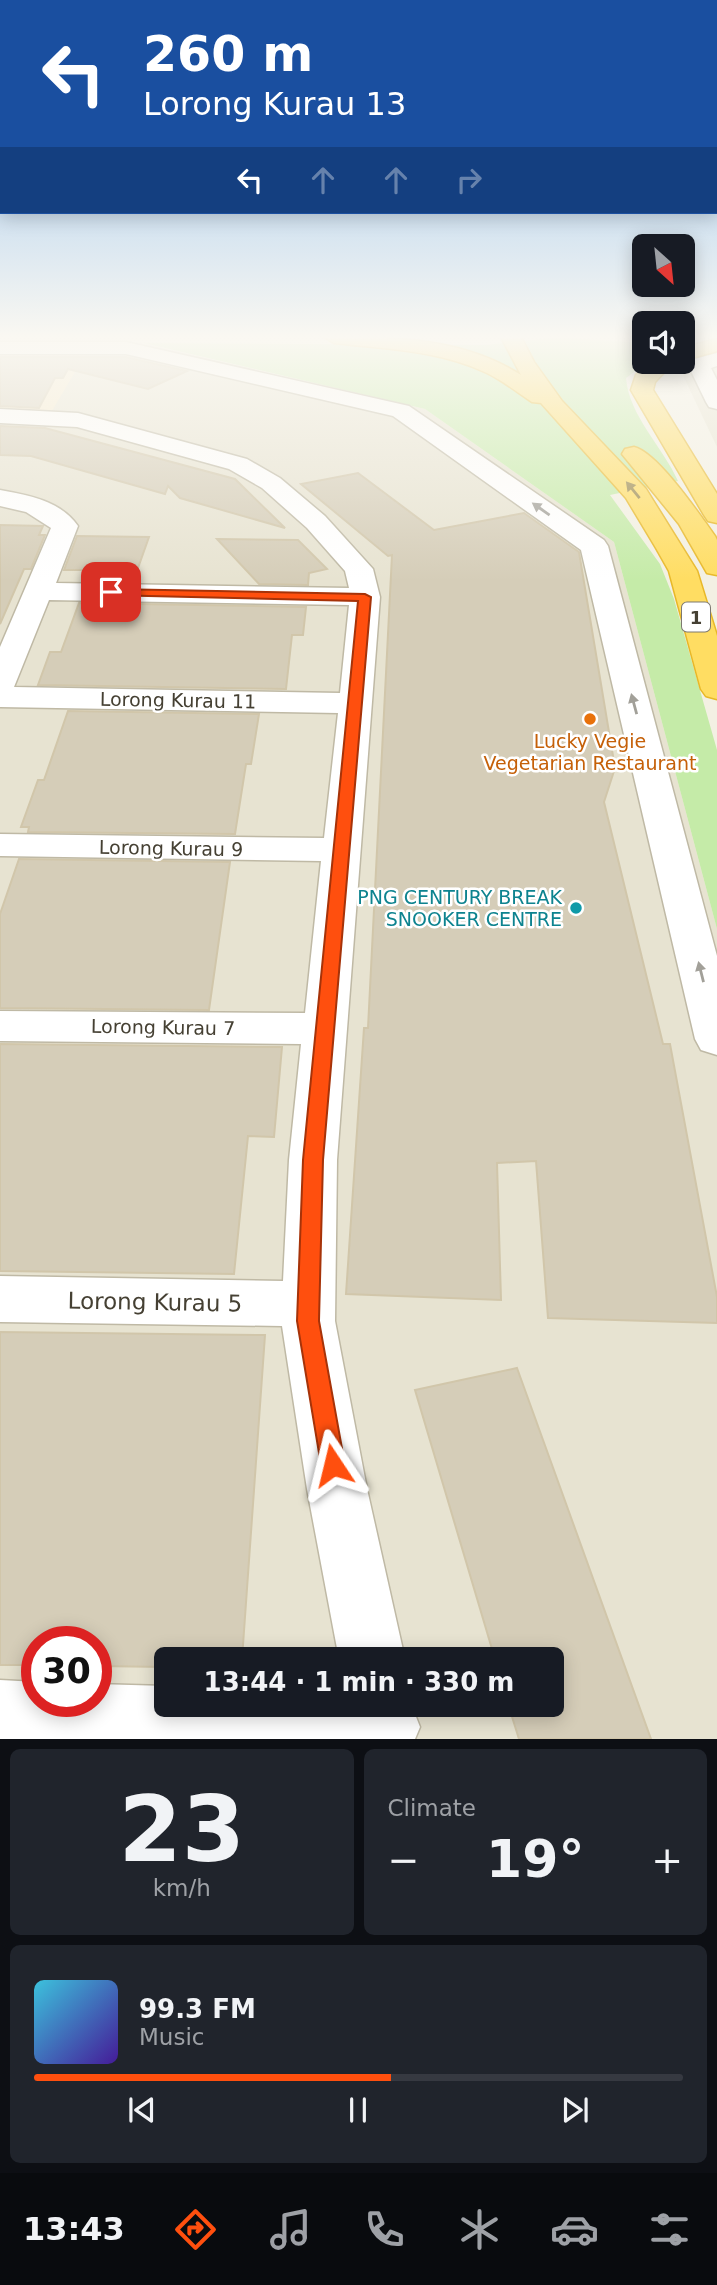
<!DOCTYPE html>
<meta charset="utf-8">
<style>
:root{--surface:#171b24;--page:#20242c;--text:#f1f3f6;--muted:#9ea1a6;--line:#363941;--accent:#ff4f0e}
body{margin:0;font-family:"DejaVu Sans",sans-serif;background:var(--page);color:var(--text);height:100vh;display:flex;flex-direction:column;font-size:26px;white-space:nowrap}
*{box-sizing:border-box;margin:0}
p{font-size:23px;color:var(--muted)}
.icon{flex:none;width:38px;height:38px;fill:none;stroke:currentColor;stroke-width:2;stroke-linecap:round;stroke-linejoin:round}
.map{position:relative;height:1739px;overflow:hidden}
.panel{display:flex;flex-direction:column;gap:10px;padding:10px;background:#0d0f14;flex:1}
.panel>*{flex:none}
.top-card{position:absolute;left:0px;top:0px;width:718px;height:214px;box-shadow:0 4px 18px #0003;background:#1a4fa0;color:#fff;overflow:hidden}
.needle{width:46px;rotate:153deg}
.buttons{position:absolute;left:632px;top:234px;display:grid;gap:14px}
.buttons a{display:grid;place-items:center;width:63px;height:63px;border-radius:10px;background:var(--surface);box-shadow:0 4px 18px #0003;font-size:35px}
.speed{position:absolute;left:21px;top:1626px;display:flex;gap:14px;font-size:35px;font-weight:700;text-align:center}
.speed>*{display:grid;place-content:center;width:91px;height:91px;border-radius:50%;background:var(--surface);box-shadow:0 4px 18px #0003;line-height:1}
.speed .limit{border:10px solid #d22;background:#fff;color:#111}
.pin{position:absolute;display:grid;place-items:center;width:60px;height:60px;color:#fff;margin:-30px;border-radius:14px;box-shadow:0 4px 10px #0006}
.me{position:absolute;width:77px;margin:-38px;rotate:350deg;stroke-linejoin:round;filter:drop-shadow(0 0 5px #0008)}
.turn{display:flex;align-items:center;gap:24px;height:147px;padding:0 28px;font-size:32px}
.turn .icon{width:91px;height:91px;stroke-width:2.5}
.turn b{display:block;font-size:49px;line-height:60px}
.lanes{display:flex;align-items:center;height:66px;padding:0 28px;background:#0003;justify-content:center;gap:35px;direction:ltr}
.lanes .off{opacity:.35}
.big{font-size:52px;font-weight:600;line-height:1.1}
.panel .widget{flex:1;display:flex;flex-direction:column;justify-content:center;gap:10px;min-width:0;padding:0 24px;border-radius:10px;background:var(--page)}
.panel .dial{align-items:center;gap:0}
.dial b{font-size:91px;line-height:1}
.song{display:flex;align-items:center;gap:21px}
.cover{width:84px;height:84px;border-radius:10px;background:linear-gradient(135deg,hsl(190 70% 55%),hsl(260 70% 35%))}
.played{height:7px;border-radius:4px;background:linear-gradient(90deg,var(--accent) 55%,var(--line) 55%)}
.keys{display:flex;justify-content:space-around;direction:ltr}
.heat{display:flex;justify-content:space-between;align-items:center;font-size:38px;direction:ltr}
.panel .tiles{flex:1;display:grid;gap:10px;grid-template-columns:1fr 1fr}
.widget:last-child{grid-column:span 2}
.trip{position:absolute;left:154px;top:1647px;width:410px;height:70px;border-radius:10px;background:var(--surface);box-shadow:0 4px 18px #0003;font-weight:600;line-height:70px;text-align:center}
.tabs{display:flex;height:112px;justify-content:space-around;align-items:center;background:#090b0e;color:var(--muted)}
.tabs .icon{width:49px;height:49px}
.tabs .on{color:var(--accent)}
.tabs b{font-size:32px;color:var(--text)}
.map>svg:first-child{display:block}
</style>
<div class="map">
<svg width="717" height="1739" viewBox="0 0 717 1739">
<rect width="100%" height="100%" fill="#f3f0e3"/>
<g fill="#e7e3d1" fill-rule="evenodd">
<path d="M0,344L150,345L425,409L614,542L717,929V1739H0ZM37,1642H96V1701H37ZM166,1659H551V1704H166Z"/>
<path d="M717,355V447L678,365L698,358Z"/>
</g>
<path fill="#f7eacc" d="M0,344L91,345L46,421H0Z"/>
<path fill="#c5eba8" d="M558,337L644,343V362H647L626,378C629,416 663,447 678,481L610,495L660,564L674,599L717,750V929L614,542L425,409L144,343L486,345Z"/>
<g fill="#d5cdb8" stroke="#d1c6aa" stroke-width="2">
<path d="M0,357H126L187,371L148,389L68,369L63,378H55L39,408L0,406Z"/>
<path d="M0,426L45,428L235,479L285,528L180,498L168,486L165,494L31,456L0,455Z"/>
<path d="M358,473L434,530L524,513L579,552L615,768L604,802L663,1044H670L717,1297V1323L548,1318L536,1161L497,1163L501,1300L346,1294L364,1028H368L392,555L388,556L301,484Z"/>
<path d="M0,525L43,526L39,535H45L31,569H24L0,624Z"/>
<path d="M77,536L149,537L133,582L87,581L91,570H64Z"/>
<path d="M217,539L298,540L327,569L309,573L308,585L259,584Z"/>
<path d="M79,603L306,607L303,635H292L286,689L38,685L50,652H61Z"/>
<path d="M68,711L259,714L251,764H246L235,834L28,832L29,827H21L38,780H44Z"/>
<path d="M19,859L230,862L209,1010L0,1008V914Z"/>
<path d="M0,1044L282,1047L274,1137L248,1136L234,1274L0,1271Z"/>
<path d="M0,1332L265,1335L242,1659H166V1667L96,1666V1642H37V1665H0Z"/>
<path d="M517,1368L651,1739H519L508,1704H551V1659H495L415,1390Z"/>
</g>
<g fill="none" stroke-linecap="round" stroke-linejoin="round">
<defs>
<g id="minor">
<path d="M0,342H126L409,406L604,540L608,546L717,956V1055L701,1050L695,1039L581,550L393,416L126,354H0Z"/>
<path d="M717,353V366L711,368L717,380V409L709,407L706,402L688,365L691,360Z"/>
<path d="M0,409L78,413L247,459L280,478L325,516L373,569L380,597L337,1160L335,1321L367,1489L405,1659H339L307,1489L282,1326L0,1322V1276L283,1281L289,1160L301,1044L0,1041V1011L305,1013L321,861L0,856V834L324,838L338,713L0,707V647L51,528L26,512L0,506V490C28,495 61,501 78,526L56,583L349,588L345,571L307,528L262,488L229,469L77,427L0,423ZM49,600L349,605L340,693L14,687Z"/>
<path d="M0,1680L37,1682V1701H96V1684L166,1686V1704H411L420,1727L415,1739H0Z"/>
</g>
<g id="highway">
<path d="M324,337C393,337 461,337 521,375L501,337H521L534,362L562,401L646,489L697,571L717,636V699L706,696L701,689L669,571L656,548L626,498L541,403L532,402C517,392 503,381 487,373C439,350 385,349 334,343Z"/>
<path d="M717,339V351L682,361V348Z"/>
<path d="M651,362H674L655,382L653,390L717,494V523L708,521L704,515L631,390L636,375Z"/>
<path d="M634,447C657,452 700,515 715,536L717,540V575L707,573L679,524L622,454L625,449Z"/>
</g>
</defs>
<use href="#minor" stroke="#bfb9a5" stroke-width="3"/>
<use href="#highway" stroke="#e8b828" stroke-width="3"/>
<use href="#minor" fill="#fff" fill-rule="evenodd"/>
<use href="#highway" fill="#ffdd62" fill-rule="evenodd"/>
</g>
<defs><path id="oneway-solid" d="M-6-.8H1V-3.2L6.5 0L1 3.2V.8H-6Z" transform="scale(1.75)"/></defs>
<use fill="#998748" href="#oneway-solid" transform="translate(633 490) rotate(-129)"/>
<g fill="#a2a099">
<use href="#oneway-solid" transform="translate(541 509) rotate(-145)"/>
<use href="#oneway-solid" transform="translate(634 704) rotate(-105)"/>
<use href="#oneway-solid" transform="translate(701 972) rotate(-104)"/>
</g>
<linearGradient id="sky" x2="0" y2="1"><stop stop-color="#89bbed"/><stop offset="0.58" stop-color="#faf8f2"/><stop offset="1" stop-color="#faf8f2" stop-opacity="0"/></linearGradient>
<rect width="717" height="581" fill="url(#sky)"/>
<path fill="#ff4f0e" stroke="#a63309" stroke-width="2" d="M111,589L365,594L371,597L323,1160L319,1321L345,1465L341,1473L333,1477L324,1473L321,1465L297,1321L303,1160L358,601L106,595V590Z"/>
<circle fill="#e8710a" stroke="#fff" stroke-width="2.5" cx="590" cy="719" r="7"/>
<circle fill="#0f9aa8" stroke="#fff" stroke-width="2.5" cx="576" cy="908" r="7"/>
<g text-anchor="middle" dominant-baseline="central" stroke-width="5" stroke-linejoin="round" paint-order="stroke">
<rect fill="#fff" stroke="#7d7970" stroke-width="2" x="682" y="602.5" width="28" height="29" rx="5"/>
<g font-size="18" font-weight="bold" fill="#454033">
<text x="696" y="617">1</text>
</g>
<g font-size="19" fill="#454033" stroke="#fff">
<text transform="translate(178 700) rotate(1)">Lorong Kurau 11</text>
<text transform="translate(171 848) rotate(1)">Lorong Kurau 9</text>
<text transform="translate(163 1027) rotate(1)">Lorong Kurau 7</text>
</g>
<g font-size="19" fill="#c56008" stroke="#fff">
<text x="590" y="741">Lucky Vegie<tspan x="590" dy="22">Vegetarian Restaurant</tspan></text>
</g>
<g font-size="19" fill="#0d838f" stroke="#fff" text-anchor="end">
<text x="562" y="897">PNG CENTURY BREAK<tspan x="562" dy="22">SNOOKER CENTRE</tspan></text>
</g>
<g font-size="23" fill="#454033" stroke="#fff">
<text transform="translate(155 1302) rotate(1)">Lorong Kurau 5</text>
</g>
</g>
</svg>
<div class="buttons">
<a><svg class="needle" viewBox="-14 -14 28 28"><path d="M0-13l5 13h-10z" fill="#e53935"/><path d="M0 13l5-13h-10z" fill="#9ea1a6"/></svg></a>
<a><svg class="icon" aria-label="sound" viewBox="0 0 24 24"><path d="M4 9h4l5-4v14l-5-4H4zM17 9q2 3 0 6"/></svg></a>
</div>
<div class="speed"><div class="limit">30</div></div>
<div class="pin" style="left:111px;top:592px;background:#d93025"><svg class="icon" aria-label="arrive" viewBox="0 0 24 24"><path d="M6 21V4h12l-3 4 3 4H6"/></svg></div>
<svg class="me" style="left:333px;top:1465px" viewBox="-20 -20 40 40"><path d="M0-17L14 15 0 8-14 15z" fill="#ff4f0e" stroke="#fff" stroke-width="4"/></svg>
<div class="trip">13:44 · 1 min · 330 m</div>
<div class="top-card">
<div class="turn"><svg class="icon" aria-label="left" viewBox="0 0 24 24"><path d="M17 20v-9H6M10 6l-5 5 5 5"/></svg><div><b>260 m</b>Lorong Kurau 13</div></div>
<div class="lanes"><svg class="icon" aria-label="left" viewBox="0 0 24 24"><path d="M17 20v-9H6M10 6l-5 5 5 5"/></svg><svg class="icon off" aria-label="ahead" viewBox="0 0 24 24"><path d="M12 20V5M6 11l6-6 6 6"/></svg><svg class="icon off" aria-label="ahead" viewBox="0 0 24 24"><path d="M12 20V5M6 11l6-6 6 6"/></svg><svg class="icon off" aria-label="right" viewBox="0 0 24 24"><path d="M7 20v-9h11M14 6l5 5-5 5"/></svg></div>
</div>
</div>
<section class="panel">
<div class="tiles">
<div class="widget dial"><b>23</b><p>km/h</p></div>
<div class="widget"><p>Climate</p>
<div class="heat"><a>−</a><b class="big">19°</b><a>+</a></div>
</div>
<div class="widget">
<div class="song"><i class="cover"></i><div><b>99.3 FM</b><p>Music</p></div></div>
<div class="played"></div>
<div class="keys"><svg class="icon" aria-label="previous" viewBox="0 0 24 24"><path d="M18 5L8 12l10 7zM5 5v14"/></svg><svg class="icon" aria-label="pause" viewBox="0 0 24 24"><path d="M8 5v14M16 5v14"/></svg><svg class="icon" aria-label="next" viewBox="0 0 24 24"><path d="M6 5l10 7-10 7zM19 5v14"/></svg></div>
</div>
</div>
</section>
<nav class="tabs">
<b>13:43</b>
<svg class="icon on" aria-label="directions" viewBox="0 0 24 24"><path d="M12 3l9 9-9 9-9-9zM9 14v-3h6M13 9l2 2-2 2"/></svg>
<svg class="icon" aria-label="music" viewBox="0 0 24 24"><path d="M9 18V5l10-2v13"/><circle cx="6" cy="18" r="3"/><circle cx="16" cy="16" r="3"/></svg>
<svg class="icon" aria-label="phone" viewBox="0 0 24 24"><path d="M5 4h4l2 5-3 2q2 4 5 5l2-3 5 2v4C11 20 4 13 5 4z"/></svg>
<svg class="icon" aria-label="climate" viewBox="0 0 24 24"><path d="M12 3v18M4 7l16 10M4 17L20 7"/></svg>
<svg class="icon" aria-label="car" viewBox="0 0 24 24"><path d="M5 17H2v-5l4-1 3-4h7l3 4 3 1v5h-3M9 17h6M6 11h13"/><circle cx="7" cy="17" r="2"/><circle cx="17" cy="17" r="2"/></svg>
<svg class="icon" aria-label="filters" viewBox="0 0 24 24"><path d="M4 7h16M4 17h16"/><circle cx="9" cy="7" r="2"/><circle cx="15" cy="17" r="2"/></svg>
</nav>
